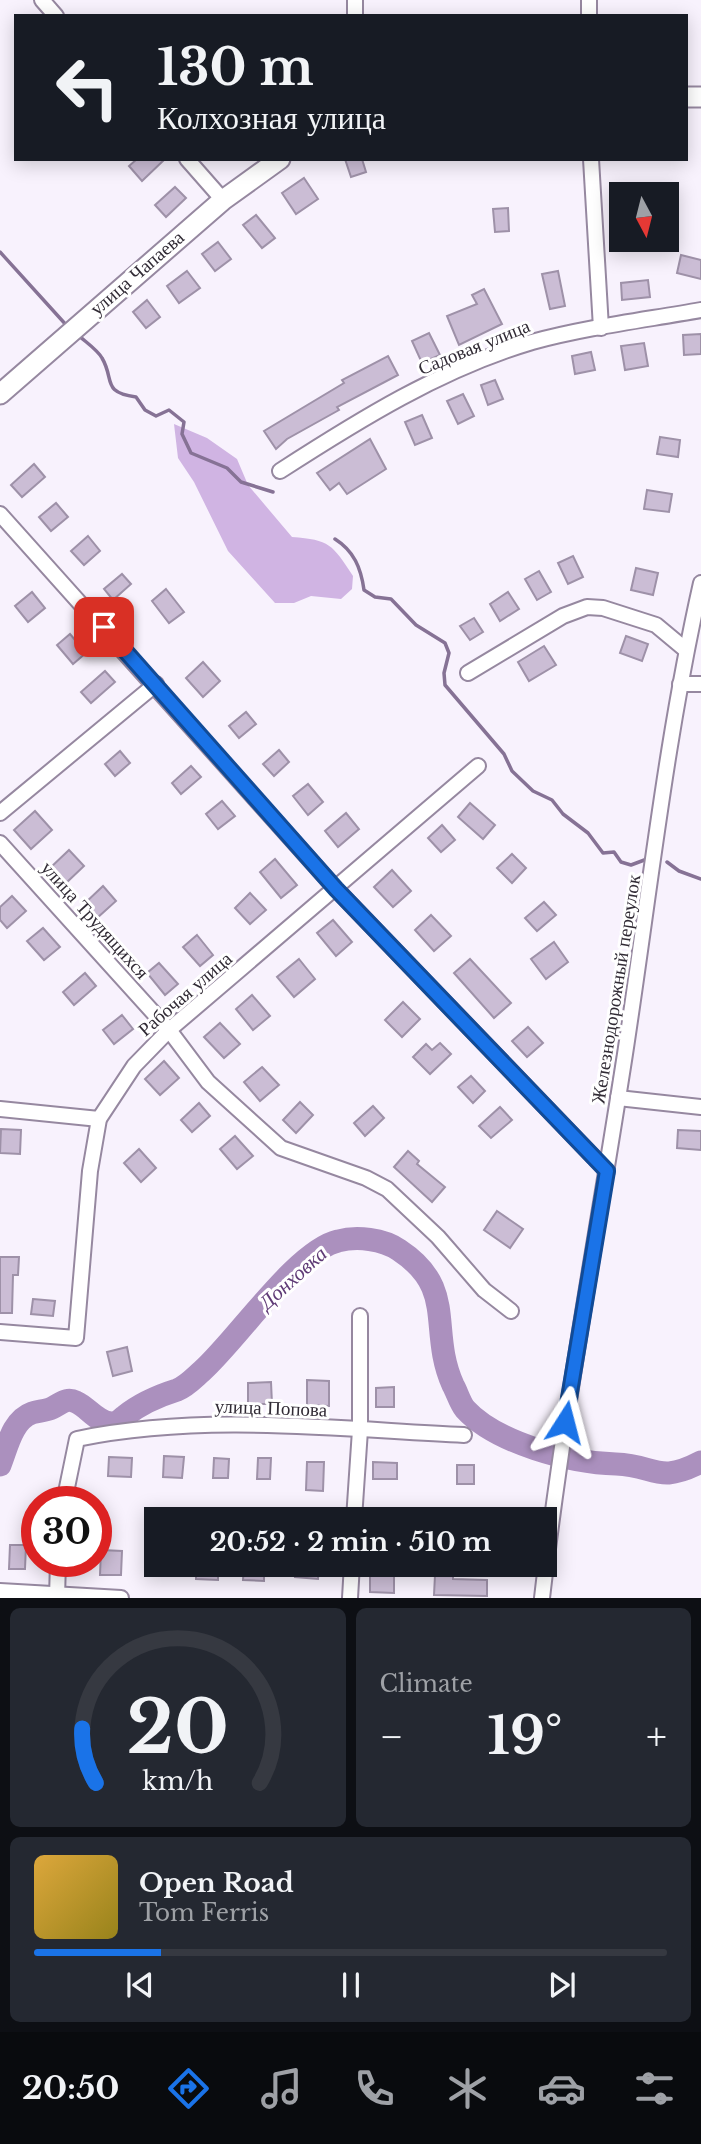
<!DOCTYPE html>
<meta charset="utf-8">
<style>
:root{--surface:#171b24;--page:#242831;--text:#f1f3f6;--muted:#9ea1a6;--line:#363941;--accent:#1a73e8}
body{margin:0;font-family:"Libre Baskerville",serif;background:var(--page);color:var(--text);height:100vh;display:flex;flex-direction:column;font-size:26px;white-space:nowrap}
*{box-sizing:border-box;margin:0}
p{font-size:23px;color:var(--muted)}
.icon{flex:none;width:38px;height:38px;fill:none;stroke:currentColor;stroke-width:2;stroke-linecap:round;stroke-linejoin:round}
.map{position:relative;height:1598px;overflow:hidden}
.drawer{display:flex;flex-direction:column;gap:10px;padding:10px;background:#0d0f14;flex:1}
.drawer>*{flex:none}
.top-card{position:absolute;left:14px;top:14px;width:674px;height:147px;border-radius:0px;box-shadow:0 4px 18px #0003;background:#171b24;color:var(--text);overflow:hidden}
.needle{width:46px;rotate:173deg}
.tools{position:absolute;left:609px;top:182px;display:grid;gap:14px}
.tools a{display:grid;place-items:center;width:70px;height:70px;border-radius:0px;background:var(--surface);box-shadow:0 4px 18px #0003;font-size:35px}
.speed{position:absolute;left:21px;top:1486px;display:flex;gap:14px;font-size:35px;font-weight:700;text-align:center}
.speed>*{display:grid;place-content:center;width:91px;height:91px;border-radius:50%;background:var(--surface);box-shadow:0 4px 18px #0003;line-height:1}
.speed .limit{border:10px solid #d22;background:#fff;color:#111}
.pin{position:absolute;display:grid;place-items:center;width:60px;height:60px;color:#fff;margin:-30px;border-radius:14px;box-shadow:0 4px 10px #0006}
.me{position:absolute;width:77px;margin:-38px;rotate:9deg;stroke-linejoin:round;filter:drop-shadow(0 0 5px #0008)}
.turn{display:flex;align-items:center;gap:24px;height:147px;padding:0 28px;font-size:32px}
.turn .icon{width:91px;height:91px;stroke-width:2.5}
.turn b{display:block;font-size:49px;line-height:60px}
.big{font-size:52px;font-weight:700;line-height:1.1}
.drawer .card{flex:1;display:flex;flex-direction:column;justify-content:center;gap:10px;min-width:0;padding:0 24px;border-radius:10px;background:var(--page)}
.drawer .dial{align-items:center;gap:0}
.dial svg{height:182px;overflow:visible;fill:none;stroke:var(--line);stroke-width:7;stroke-linecap:round;text-anchor:middle}
.dial text{fill:var(--text);stroke:none}
.song{display:flex;align-items:center;gap:21px}
.cover{width:84px;height:84px;border-radius:10px;background:linear-gradient(135deg,hsl(40 70% 55%),hsl(50 70% 35%))}
.played{height:7px;border-radius:4px;background:linear-gradient(90deg,var(--accent) 20%,var(--line) 20%)}
.keys{display:flex;justify-content:space-around;direction:ltr}
.heat{display:flex;justify-content:space-between;align-items:center;font-size:38px;direction:ltr}
.drawer .tiles{flex:1;display:grid;gap:10px;grid-template-columns:1fr 1fr}
.card:last-child{grid-column:span 2}
.trip{position:absolute;left:144px;top:1507px;width:413px;height:70px;border-radius:0px;background:var(--surface);box-shadow:0 4px 18px #0003;font-weight:700;line-height:70px;text-align:center}
.menu{display:flex;height:112px;justify-content:space-around;align-items:center;background:#090b0e;color:var(--muted)}
.menu .icon{width:49px;height:49px}
.menu .current{color:var(--accent)}
.menu b{font-size:32px;color:var(--text)}
.map>svg:first-child{display:block}
</style>
<div class="map">
<svg width="701" height="1598" viewBox="0 0 701 1598">
<rect width="100%" height="100%" fill="#f8f2fd"/>
<path fill="#d0b4e3" d="M174,424L207,438L237,459L248,485L292,537C330,540 332,544 353,576L352,589L341,599L311,596L294,603H275L228,551L194,482L178,458Z"/>
<g fill="none" stroke-linecap="round" stroke-linejoin="round">
<g stroke="#867295" stroke-width="3.5">
<path d="M0,252L68,327"/>
<path d="M77,334C84,341 97,349 102,358C115,380 101,392 136,397L145,410L156,416L169,410L184,422L182,434L191,453L227,468L241,482L273,492"/>
<path d="M335,539C354,551 361,568 364,590L375,597L391,599L416,625L445,643L449,653L444,673L445,685L504,754L512,771L533,791L552,800L563,814L588,833L603,853L614,852L621,862L631,865L647,859"/>
<path d="M667,862L679,871L701,879"/>
</g>
<path stroke="#ab90be" stroke-width="23" d="M0,1465C7,1448 12,1420 32,1413C38,1411 46,1411 52,1408C61,1404 66,1397 76,1402C88,1407 97,1423 112,1423C118,1423 121,1419 125,1416C141,1403 158,1396 177,1390C187,1386 194,1378 202,1371C237,1340 296,1251 338,1241C357,1236 383,1239 399,1250C458,1289 428,1329 453,1385C457,1392 460,1403 465,1409C496,1443 571,1463 616,1464C656,1465 657,1485 701,1462"/>
</g>
<g fill="#cbbdd5" stroke="#9e91a8" stroke-width="2">
<path d="M137,159H165L142,181L129,166Z"/>
<path d="M345,159H362L366,172L351,177Z"/>
<path d="M304,178L318,199L296,214L282,193Z"/>
<path d="M175,187L186,198L166,217L155,205Z"/>
<path d="M508,208L509,231L495,232L493,209Z"/>
<path d="M256,215L275,238L262,248L243,225Z"/>
<path d="M218,242L231,259L215,271L202,254Z"/>
<path d="M681,255L701,260V279L677,273Z"/>
<path d="M187,271L200,288L179,303L167,286Z"/>
<path d="M558,271L565,306L550,309L542,274Z"/>
<path d="M648,280L650,297L622,300L621,283Z"/>
<path d="M484,289L502,324L459,345L447,316L477,304L472,295Z"/>
<path d="M147,300L160,317L146,328L133,312Z"/>
<path d="M429,333L440,355L422,363L412,341Z"/>
<path d="M701,334V354L684,355L683,335Z"/>
<path d="M644,343L648,366L625,370L621,346Z"/>
<path d="M591,352L595,370L575,374L572,356Z"/>
<path d="M388,356L398,375L337,407L339,410L287,439L276,449L264,431L344,383L342,380Z"/>
<path d="M495,380L503,399L488,405L481,385Z"/>
<path d="M463,394L474,416L458,424L447,401Z"/>
<path d="M422,415L432,438L415,445L405,422Z"/>
<path d="M660,437L680,440L678,457L657,454Z"/>
<path d="M370,439L386,469L347,494L339,483L330,490L317,473Z"/>
<path d="M34,464L45,477L22,497L11,485Z"/>
<path d="M647,490L672,494L669,512L644,509Z"/>
<path d="M56,503L68,517L51,531L39,517Z"/>
<path d="M88,536L100,551L84,565L71,551Z"/>
<path d="M573,556L583,577L568,584L558,563Z"/>
<path d="M636,568L658,573L653,595L631,590Z"/>
<path d="M539,571L551,592L537,600L525,579Z"/>
<path d="M122,574L131,584L113,600L104,589Z"/>
<path d="M166,589L184,612L169,623L152,601Z"/>
<path d="M32,592L45,608L28,622L15,606Z"/>
<path d="M508,592L519,609L500,621L490,604Z"/>
<path d="M474,618L483,632L470,640L460,626Z"/>
<path d="M70,634L86,653L73,664L57,645Z"/>
<path d="M626,636L648,644L642,661L620,653Z"/>
<path d="M544,646L556,665L529,681L518,662Z"/>
<path d="M203,662L220,681L203,697L186,678Z"/>
<path d="M105,671L115,682L91,703L81,692Z"/>
<path d="M246,712L256,724L239,738L229,726Z"/>
<path d="M279,750L289,762L274,776L263,764Z"/>
<path d="M120,751L130,763L115,776L105,764Z"/>
<path d="M191,766L201,777L181,794L172,783Z"/>
<path d="M308,784L323,802L308,815L293,796Z"/>
<path d="M222,801L235,816L218,829L206,814Z"/>
<path d="M470,803L495,825L483,839L458,817Z"/>
<path d="M35,811L52,830L31,849L14,830Z"/>
<path d="M346,813L359,829L338,847L325,831Z"/>
<path d="M442,825L455,840L441,852L428,838Z"/>
<path d="M69,850L84,866L65,884L50,868Z"/>
<path d="M512,854L526,868L512,883L497,868Z"/>
<path d="M275,859L297,885L281,898L260,872Z"/>
<path d="M392,870L411,891L393,907L374,887Z"/>
<path d="M103,886L116,901L97,918L84,904Z"/>
<path d="M250,893L266,910L250,924L235,908Z"/>
<path d="M12,896L26,911L7,928L0,920V907Z"/>
<path d="M544,902L556,915L537,931L525,918Z"/>
<path d="M431,915L451,936L434,951L415,930Z"/>
<path d="M333,920L352,942L336,956L317,933Z"/>
<path d="M43,928L60,947L44,960L27,941Z"/>
<path d="M197,935L213,955L200,966L183,947Z"/>
<path d="M554,942L568,962L546,979L531,959Z"/>
<path d="M299,959L315,979L294,997L277,977Z"/>
<path d="M470,959L511,1003L494,1018L454,973Z"/>
<path d="M159,963L178,984L165,995L147,973Z"/>
<path d="M85,973L96,986L74,1005L63,992Z"/>
<path d="M252,995L270,1016L253,1030L236,1009Z"/>
<path d="M403,1002L420,1019L402,1037L385,1020Z"/>
<path d="M122,1015L133,1029L114,1044L103,1030Z"/>
<path d="M220,1023L240,1044L224,1058L204,1037Z"/>
<path d="M528,1027L543,1043L527,1057L512,1041Z"/>
<path d="M440,1043L451,1054L430,1074L413,1057L426,1044L432,1050Z"/>
<path d="M164,1061L179,1078L160,1095L145,1079Z"/>
<path d="M262,1067L279,1085L260,1101L244,1082Z"/>
<path d="M471,1076L485,1091L473,1103L458,1087Z"/>
<path d="M300,1102L313,1115L296,1133L283,1120Z"/>
<path d="M199,1103L210,1116L192,1132L181,1120Z"/>
<path d="M373,1106L384,1118L365,1136L354,1123Z"/>
<path d="M500,1107L512,1120L491,1138L479,1126Z"/>
<path d="M1,1129L21,1130L20,1154L0,1153Z"/>
<path d="M678,1130L701,1131V1150L677,1148Z"/>
<path d="M235,1136L253,1156L237,1169L220,1149Z"/>
<path d="M139,1149L156,1168L141,1182L124,1163Z"/>
<path d="M408,1151L419,1161L417,1164L445,1187L432,1202L394,1167Z"/>
<path d="M497,1211L523,1229L510,1248L484,1230Z"/>
<path d="M0,1257H19L18,1275H13L12,1313H0Z"/>
<path d="M33,1299L55,1301L53,1316L31,1314Z"/>
<path d="M127,1347L132,1371L113,1376L107,1352Z"/>
<path d="M307,1380L329,1381V1406L307,1405Z"/>
<path d="M271,1382L272,1404H248V1383Z"/>
<path d="M394,1387V1407H376V1388Z"/>
<path d="M164,1456L184,1457L182,1478L163,1477Z"/>
<path d="M109,1457L132,1458L131,1477L108,1476Z"/>
<path d="M214,1458L229,1459L228,1478H213Z"/>
<path d="M258,1458H271L270,1479H257Z"/>
<path d="M307,1462H324L323,1491L306,1490Z"/>
<path d="M373,1462L397,1463V1479H373Z"/>
<rect x="457" y="1465" width="17" height="19"/>
<path d="M10,1545H26L25,1569H9Z"/>
<path d="M101,1550L122,1551L121,1575H100Z"/>
<path d="M196,1564H218V1580L196,1579Z"/>
<path d="M244,1564H264V1581L243,1580Z"/>
<path d="M296,1564H319L318,1579L295,1577Z"/>
<path d="M370,1572H394V1593L370,1592Z"/>
<path d="M435,1575L453,1576V1579L487,1580V1596L434,1595Z"/>
</g>
<g fill="none" stroke-linecap="round" stroke-linejoin="round">
<defs>
<g id="street">
<path d="M42,0L56,16"/>
<path d="M355,0V16"/>
<path d="M589,16V0"/>
<path d="M187,159L223,200"/>
<path d="M591,159L601,328"/>
<path d="M280,471C359,420 441,369 532,342C587,327 645,320 701,310"/>
<path d="M0,514L336,889L607,1171"/>
<path d="M468,673L563,616L587,607L603,608L656,625L686,650"/>
<path d="M680,684H701"/>
<path d="M0,813L156,684"/>
<path d="M0,843L169,1030L208,1082L281,1148L366,1178L387,1189L438,1237L484,1290L511,1311"/>
<path d="M618,1098L701,1107"/>
<path d="M0,1109L99,1119"/>
<path d="M0,1332L76,1338L90,1171L99,1119L134,1066L169,1030L478,766"/>
<path d="M64,1502L77,1439C204,1413 336,1429 464,1435"/>
<path d="M354,1519L360,1430V1316"/>
<path d="M0,1591L121,1598"/>
<path d="M57,1598L58,1561"/>
<path d="M350,1598L352,1564"/>
<path d="M542,1598C563,1416 597,1235 625,1054C649,897 666,738 701,583"/>
</g>
<g id="secondary">
<path d="M686,97H701"/>
<path d="M0,394L223,200L280,159"/>
</g>
</defs>
<use href="#street" stroke="#9688a0" stroke-width="18"/>
<use href="#secondary" stroke="#9688a0" stroke-width="23"/>
<use href="#street" stroke="#fff" stroke-width="14"/>
<use href="#secondary" stroke="#fff" stroke-width="19"/>
</g>
<g fill="none" stroke-linecap="round" stroke-linejoin="round">
<defs>
<path id="route" d="M104,627L336,889L607,1171L565,1422"/>
</defs>
<use href="#route" stroke="#114b97" stroke-width="18"/>
<use href="#route" stroke="#1a73e8" stroke-width="12"/>
</g>
<g text-anchor="middle" dominant-baseline="central" stroke-width="6" stroke-linejoin="round" paint-order="stroke">
<g font-size="19" fill="#312b35" stroke="#fff">
<text transform="translate(137 273) rotate(-41)">улица Чапаева</text>
<text transform="translate(474 347) rotate(-22)">Садовая улица</text>
<text transform="translate(95 920) rotate(48)">улица Трудящихся</text>
<text transform="translate(616 989) rotate(-81)">Железнодорожный переулок</text>
<text transform="translate(185 994) rotate(-41)">Рабочая улица</text>
<text transform="translate(271 1408) rotate(2)">улица Попова</text>
</g>
<g font-size="21" font-style="italic" fill="#5f3b76" stroke="#fff">
<text transform="translate(293 1278) rotate(-42)">Донховка</text>
</g>
</g>
</svg>
<div class="tools">
<a><svg class="needle" viewBox="-14 -14 28 28"><path d="M0-13l5 13h-10z" fill="#e53935"/><path d="M0 13l5-13h-10z" fill="#9ea1a6"/></svg></a>
</div>
<div class="speed"><div class="limit">30</div></div>
<div class="pin" style="left:104px;top:627px;background:#d93025"><svg class="icon" aria-label="arrive" viewBox="0 0 24 24"><path d="M6 21V4h12l-3 4 3 4H6"/></svg></div>
<svg class="me" style="left:565px;top:1422px" viewBox="-20 -20 40 40"><path d="M0-17L14 15 0 8-14 15z" fill="#1a73e8" stroke="#fff" stroke-width="4"/></svg>
<div class="trip">20:52 · 2 min · 510 m</div>
<div class="top-card">
<div class="turn"><svg class="icon" aria-label="left" viewBox="0 0 24 24"><path d="M17 20v-9H6M10 6l-5 5 5 5"/></svg><div><b>130 m</b>Колхозная улица</div></div>
</div>
</div>
<section class="drawer">
<div class="tiles">
<div class="card dial"><svg viewBox="0 0 100 80">
<path d="M14 69A42 42 0 1 1 86 69"/>
<path d="M14 69A42 42 0 0 1 8 45" stroke="#1a73e8"/>
<text x="50" y="56" font-size="32" font-weight="700">20</text>
<text x="50" y="72" font-size="11">km/h</text>
</svg></div>
<div class="card"><p>Climate</p>
<div class="heat"><a>−</a><b class="big">19°</b><a>+</a></div>
</div>
<div class="card">
<div class="song"><i class="cover"></i><div><b>Open Road</b><p>Tom Ferris</p></div></div>
<div class="played"></div>
<div class="keys"><svg class="icon" aria-label="previous" viewBox="0 0 24 24"><path d="M18 5L8 12l10 7zM5 5v14"/></svg><svg class="icon" aria-label="pause" viewBox="0 0 24 24"><path d="M8 5v14M16 5v14"/></svg><svg class="icon" aria-label="next" viewBox="0 0 24 24"><path d="M6 5l10 7-10 7zM19 5v14"/></svg></div>
</div>
</div>
</section>
<nav class="menu">
<b>20:50</b>
<svg class="icon current" aria-label="directions" viewBox="0 0 24 24"><path d="M12 3l9 9-9 9-9-9zM9 14v-3h6M13 9l2 2-2 2"/></svg>
<svg class="icon" aria-label="music" viewBox="0 0 24 24"><path d="M9 18V5l10-2v13"/><circle cx="6" cy="18" r="3"/><circle cx="16" cy="16" r="3"/></svg>
<svg class="icon" aria-label="phone" viewBox="0 0 24 24"><path d="M5 4h4l2 5-3 2q2 4 5 5l2-3 5 2v4C11 20 4 13 5 4z"/></svg>
<svg class="icon" aria-label="climate" viewBox="0 0 24 24"><path d="M12 3v18M4 7l16 10M4 17L20 7"/></svg>
<svg class="icon" aria-label="car" viewBox="0 0 24 24"><path d="M5 17H2v-5l4-1 3-4h7l3 4 3 1v5h-3M9 17h6M6 11h13"/><circle cx="7" cy="17" r="2"/><circle cx="17" cy="17" r="2"/></svg>
<svg class="icon" aria-label="filters" viewBox="0 0 24 24"><path d="M4 7h16M4 17h16"/><circle cx="9" cy="7" r="2"/><circle cx="15" cy="17" r="2"/></svg>
</nav>
